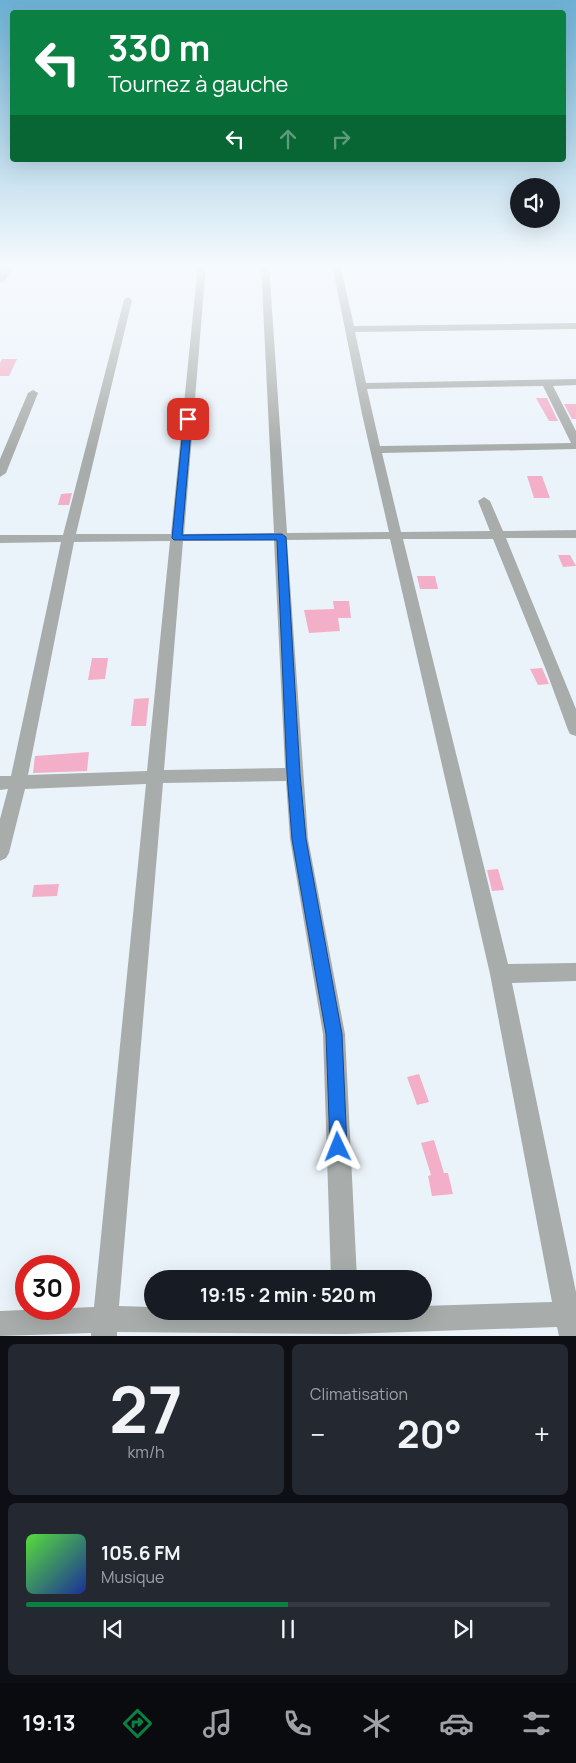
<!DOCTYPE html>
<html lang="fr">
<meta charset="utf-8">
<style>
:root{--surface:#171b24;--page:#242831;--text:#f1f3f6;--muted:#9ea1a6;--line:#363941;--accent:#0b8043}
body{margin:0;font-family:Manrope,sans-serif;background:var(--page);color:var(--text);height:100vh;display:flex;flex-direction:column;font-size:19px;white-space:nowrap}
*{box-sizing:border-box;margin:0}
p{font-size:16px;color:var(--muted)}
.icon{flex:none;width:28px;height:28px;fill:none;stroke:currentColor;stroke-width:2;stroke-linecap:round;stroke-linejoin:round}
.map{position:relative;height:1336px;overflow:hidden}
.drawer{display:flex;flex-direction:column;gap:8px;padding:8px;background:#0d0f14;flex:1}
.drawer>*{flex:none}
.hud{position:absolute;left:10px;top:10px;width:556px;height:152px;border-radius:5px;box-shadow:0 5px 20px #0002;background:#0b8043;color:#fff;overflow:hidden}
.fabs{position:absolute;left:510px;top:178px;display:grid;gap:10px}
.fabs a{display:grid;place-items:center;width:50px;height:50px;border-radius:50%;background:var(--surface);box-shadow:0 5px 20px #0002;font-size:25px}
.speed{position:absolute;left:15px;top:1255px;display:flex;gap:10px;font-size:25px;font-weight:700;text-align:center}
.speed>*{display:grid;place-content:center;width:65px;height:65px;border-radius:50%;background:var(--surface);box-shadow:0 5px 20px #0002;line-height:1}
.speed .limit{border:8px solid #d22;background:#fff;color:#111}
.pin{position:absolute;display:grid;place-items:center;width:42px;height:42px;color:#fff;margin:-21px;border-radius:10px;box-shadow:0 2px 8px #0006}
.me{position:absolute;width:55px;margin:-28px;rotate:358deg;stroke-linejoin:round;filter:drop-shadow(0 0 4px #0008)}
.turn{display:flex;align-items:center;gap:18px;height:105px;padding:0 15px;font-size:22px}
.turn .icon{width:65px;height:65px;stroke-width:2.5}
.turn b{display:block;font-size:35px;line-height:42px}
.lanes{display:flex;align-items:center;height:48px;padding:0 15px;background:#0003;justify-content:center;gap:25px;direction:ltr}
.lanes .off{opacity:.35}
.big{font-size:38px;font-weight:700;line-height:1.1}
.drawer .widget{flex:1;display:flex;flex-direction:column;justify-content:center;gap:8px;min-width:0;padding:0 18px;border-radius:8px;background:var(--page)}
.drawer .dial{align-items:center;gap:0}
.dial b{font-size:65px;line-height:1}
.song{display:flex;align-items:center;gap:15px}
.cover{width:60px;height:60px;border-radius:8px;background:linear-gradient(135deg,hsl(110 70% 55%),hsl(230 70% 35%))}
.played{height:5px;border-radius:2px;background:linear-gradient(90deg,var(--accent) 50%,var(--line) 50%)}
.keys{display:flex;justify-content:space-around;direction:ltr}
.heat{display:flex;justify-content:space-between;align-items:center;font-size:28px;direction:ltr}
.drawer .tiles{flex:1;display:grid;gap:8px;grid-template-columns:1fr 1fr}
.widget:last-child{grid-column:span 2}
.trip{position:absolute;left:144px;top:1270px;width:288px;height:50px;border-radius:25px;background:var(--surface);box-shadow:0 5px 20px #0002;font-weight:700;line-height:50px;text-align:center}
.menu{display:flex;height:80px;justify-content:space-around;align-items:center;background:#090b0e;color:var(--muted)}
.menu .icon{width:35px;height:35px}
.menu .on{color:var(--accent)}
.menu b{font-size:22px;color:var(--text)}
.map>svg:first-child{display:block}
</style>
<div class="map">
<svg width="576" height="1336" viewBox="0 0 576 1336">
<rect width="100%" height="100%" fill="#ebf3fa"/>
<g fill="#f3afc7">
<path d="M2,359H17L9,376H0V363Z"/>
<path d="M536,398H547L558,421H549Z"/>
<path d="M564,404H576V419H572Z"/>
<path d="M527,476H542L550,498H534Z"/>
<path d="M72,493L69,505H58L61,494Z"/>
<path d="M558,555H570L576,566L563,567Z"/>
<path d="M417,576H435L438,589H420Z"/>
<path d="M333,601H349L351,618H338L340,631L309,633L304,610L334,609Z"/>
<path d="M92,658H108L105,679L88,680Z"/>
<path d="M542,668L549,684L538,685L530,669Z"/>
<path d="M149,698L146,726H131L134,699Z"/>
<path d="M89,752L87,771L33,773L35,756Z"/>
<path d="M498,869L504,890L492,891L487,870Z"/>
<path d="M59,884L57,896L32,897L34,885Z"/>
<path d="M419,1074L429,1102L417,1105L407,1077Z"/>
<path d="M434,1140L444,1173H448L453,1194L432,1196L428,1176L431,1175L421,1143Z"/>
</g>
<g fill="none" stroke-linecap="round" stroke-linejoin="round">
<g fill="#a8adab" fill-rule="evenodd">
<path d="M198,264H206L184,534L274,533L261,264H269L287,533L389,532L362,414L332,264H340L354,326L576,323V329L355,332L366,383L576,379V385L553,386L576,431V449L382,453L401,532L490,531L478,501L484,497L490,501L503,531L576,530V538H506L576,709V736L570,734L568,730L546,670L493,539H403L508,964L576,963V981L512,983L576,1292V1336H559L557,1327L346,1334L117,1332V1336H91V1333L0,1336V1311L94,1307L146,784L25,789L9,853L6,858L0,861V819L8,789L0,790V776H11L61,542L0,543V535H63L124,300L128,297L132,300L76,534H171ZM543,386L571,443L380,446L367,389ZM390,539L490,974L552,1302L422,1306V1311H152V1307L119,1306L163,783L286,781L290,839L323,1034L331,1279H357L345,1034L308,839L287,540ZM274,540L285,768L164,770L183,541ZM170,541L147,771L28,775L74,542Z"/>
<path d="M33,390L38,393L6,473L0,477V459L28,393Z"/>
</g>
<path fill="#a8adab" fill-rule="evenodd" d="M5,264H16L4,282L0,283V272Z"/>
</g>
<linearGradient id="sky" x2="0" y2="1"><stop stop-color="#6cb0d4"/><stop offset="0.59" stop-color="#f6fafd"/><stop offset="1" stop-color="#f6fafd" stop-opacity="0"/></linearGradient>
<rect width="576" height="451" fill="url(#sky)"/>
<path fill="#1a73e8" stroke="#114b97" d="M188,416L192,419L182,535L282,534L286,537L300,774L306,839L342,1034L347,1147L345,1153L338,1156L332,1153L330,1147L326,1034L292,839L287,774L277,540H174L172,538L184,419Z"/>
</svg>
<div class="fabs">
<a><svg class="icon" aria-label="sound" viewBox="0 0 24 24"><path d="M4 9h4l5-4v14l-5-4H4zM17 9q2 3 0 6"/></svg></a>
</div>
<div class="speed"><div class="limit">30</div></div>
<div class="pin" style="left:188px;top:419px;background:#d93025"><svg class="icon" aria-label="arrive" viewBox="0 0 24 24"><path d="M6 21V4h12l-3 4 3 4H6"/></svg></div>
<svg class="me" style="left:338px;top:1147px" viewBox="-20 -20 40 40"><path d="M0-17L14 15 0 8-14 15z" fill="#1a73e8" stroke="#fff" stroke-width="4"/></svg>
<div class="trip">19:15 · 2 min · 520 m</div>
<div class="hud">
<div class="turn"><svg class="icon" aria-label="left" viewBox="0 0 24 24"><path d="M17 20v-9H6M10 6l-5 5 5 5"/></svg><div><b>330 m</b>Tournez à gauche</div></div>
<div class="lanes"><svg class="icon" aria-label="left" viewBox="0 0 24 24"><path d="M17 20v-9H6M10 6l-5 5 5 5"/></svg><svg class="icon off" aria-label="ahead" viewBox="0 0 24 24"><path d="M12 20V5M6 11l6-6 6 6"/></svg><svg class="icon off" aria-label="right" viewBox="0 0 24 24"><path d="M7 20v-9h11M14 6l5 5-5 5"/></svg></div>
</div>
</div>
<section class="drawer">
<div class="tiles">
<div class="widget dial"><b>27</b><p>km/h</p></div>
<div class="widget"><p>Climatisation</p>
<div class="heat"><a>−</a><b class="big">20°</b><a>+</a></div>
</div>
<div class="widget">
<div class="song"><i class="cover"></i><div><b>105.6 FM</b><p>Musique</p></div></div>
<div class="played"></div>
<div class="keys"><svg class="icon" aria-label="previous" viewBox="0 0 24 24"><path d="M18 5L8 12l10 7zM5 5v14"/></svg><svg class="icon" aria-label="pause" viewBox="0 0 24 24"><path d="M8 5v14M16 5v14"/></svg><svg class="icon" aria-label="next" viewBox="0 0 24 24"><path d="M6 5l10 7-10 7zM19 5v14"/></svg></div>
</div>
</div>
</section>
<nav class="menu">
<b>19:13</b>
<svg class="icon on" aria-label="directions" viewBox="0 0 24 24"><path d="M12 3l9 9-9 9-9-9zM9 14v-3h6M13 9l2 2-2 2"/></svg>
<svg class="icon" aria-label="music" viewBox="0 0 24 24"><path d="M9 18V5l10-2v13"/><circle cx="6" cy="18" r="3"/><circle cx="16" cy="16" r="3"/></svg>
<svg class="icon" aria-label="phone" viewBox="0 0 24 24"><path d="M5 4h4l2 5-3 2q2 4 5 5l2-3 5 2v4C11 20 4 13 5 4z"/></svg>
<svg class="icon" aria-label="climate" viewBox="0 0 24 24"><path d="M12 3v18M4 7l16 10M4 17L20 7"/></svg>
<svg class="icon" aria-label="car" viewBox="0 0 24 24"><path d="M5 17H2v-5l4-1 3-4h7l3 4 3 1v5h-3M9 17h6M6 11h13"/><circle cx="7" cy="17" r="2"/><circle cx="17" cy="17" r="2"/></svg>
<svg class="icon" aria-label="filters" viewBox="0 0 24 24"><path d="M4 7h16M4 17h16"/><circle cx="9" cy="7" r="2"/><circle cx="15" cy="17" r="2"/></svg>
</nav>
